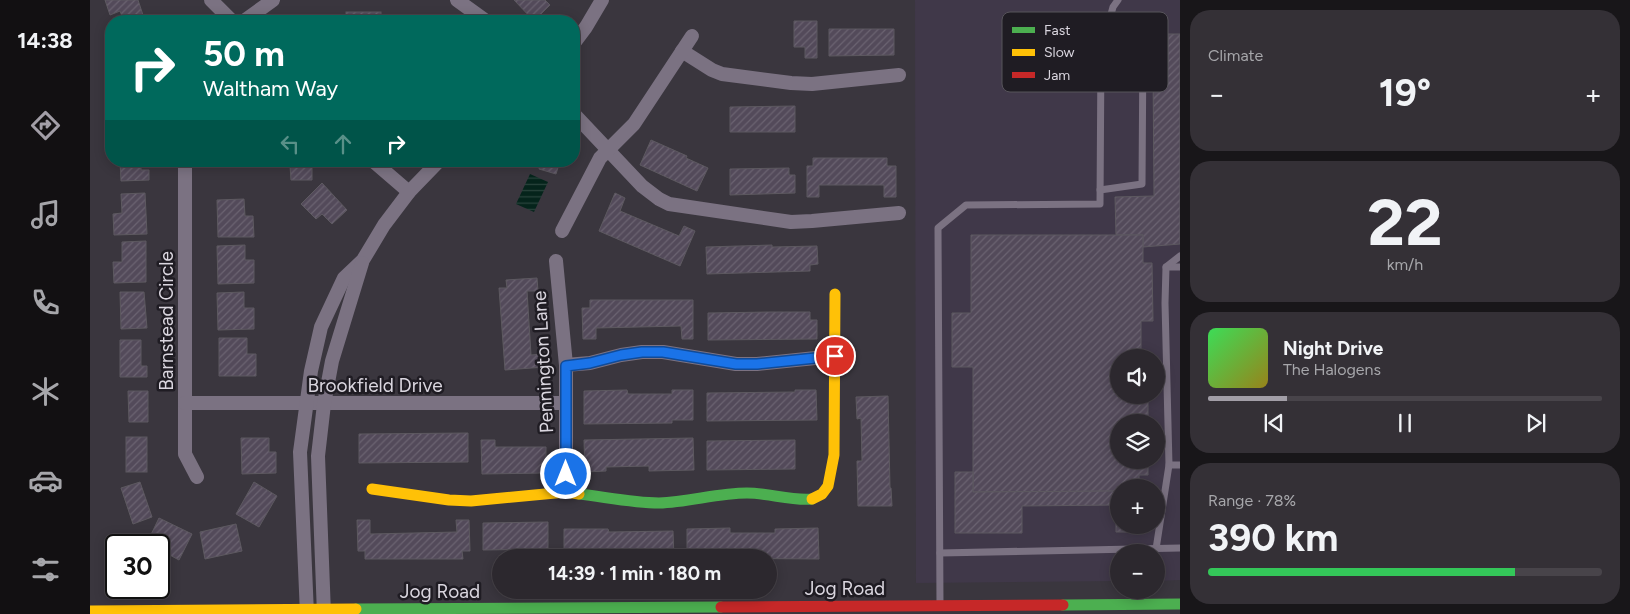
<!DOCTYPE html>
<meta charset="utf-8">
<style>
:root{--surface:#2c282e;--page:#343036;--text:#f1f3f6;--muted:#a6a6aa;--line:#48444a;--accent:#a29ea7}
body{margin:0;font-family:Figtree,sans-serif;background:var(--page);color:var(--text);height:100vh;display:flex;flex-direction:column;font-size:19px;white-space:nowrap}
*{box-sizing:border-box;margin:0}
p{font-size:16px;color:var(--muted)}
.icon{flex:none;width:28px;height:28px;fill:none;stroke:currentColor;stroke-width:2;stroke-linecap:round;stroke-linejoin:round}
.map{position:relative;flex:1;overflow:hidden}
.panel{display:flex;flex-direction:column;gap:10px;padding:10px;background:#181619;width:450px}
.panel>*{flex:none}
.hud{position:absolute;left:15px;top:15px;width:475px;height:152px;border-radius:20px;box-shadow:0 2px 12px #0003,0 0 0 1px var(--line);background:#00695c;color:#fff;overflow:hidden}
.fabs{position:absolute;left:1020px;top:349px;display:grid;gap:10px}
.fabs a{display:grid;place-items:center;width:55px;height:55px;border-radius:50%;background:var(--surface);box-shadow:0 2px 12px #0003,0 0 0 1px var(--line);font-size:25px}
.speed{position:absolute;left:15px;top:534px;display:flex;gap:10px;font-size:25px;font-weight:700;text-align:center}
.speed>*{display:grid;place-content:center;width:65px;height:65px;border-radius:50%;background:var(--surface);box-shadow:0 2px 12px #0003,0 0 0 1px var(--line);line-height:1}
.speed .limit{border:2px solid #111;border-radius:8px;background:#fff;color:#111}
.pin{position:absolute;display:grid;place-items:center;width:42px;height:42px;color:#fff;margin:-21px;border:2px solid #fff;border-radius:50%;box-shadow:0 1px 5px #0007}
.me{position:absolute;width:55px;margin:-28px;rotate:0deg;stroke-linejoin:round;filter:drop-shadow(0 0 4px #0008)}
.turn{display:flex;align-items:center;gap:18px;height:105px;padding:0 15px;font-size:22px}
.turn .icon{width:65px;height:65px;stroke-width:2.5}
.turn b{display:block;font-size:35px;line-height:42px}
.lanes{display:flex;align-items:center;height:48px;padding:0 15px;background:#0003;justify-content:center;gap:25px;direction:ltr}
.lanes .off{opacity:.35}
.big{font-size:38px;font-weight:700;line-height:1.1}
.panel .widget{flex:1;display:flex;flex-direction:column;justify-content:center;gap:8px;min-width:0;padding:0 18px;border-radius:20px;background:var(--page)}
.panel .dial{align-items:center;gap:0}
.dial b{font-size:65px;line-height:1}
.song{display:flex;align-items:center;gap:15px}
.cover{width:60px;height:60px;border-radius:8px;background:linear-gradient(135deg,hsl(130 70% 55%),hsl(50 70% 35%))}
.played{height:5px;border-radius:2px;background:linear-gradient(90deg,var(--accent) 20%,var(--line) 20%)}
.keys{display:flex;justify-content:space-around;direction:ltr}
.heat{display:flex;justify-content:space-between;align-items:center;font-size:28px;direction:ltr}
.charge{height:8px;border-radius:4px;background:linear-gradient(90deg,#34c759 78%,var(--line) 0)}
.trip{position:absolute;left:402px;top:549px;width:285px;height:50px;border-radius:25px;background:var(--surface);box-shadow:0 2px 12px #0003,0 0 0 1px var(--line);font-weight:700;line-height:50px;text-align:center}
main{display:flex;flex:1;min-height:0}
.menu{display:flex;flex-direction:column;width:90px;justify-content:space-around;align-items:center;background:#121012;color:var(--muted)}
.menu .icon{width:35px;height:35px}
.menu .current{color:var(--accent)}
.menu b{font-size:22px;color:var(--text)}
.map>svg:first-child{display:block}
</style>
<main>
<nav class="menu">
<b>14:38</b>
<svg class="icon current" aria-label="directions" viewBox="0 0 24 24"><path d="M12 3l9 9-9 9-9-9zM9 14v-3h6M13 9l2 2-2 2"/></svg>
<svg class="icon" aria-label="music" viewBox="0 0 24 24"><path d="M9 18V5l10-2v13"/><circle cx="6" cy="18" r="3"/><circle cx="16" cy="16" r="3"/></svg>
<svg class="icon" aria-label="phone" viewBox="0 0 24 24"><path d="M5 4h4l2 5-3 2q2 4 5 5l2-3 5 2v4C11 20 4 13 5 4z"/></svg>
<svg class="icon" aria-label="climate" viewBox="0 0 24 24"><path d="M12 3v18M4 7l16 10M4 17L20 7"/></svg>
<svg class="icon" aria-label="car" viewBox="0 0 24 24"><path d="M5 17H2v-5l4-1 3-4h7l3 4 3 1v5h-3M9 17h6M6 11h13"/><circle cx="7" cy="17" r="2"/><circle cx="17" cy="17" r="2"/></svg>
<svg class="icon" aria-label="filters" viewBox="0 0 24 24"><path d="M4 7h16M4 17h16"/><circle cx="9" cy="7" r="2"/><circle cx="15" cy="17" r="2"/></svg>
</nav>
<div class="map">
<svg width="1090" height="614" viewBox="0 0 1090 614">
<defs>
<pattern id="water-rules" width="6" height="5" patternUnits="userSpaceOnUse" patternTransform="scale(1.25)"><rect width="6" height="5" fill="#05241b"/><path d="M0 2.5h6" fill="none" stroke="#29433c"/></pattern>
<pattern id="building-hatch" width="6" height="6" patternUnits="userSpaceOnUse" patternTransform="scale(1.25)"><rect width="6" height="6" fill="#534a5a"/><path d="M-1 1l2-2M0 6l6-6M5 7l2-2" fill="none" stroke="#6b6371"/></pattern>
</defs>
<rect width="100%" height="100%" fill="#3a363e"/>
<path fill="#403849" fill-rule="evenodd" d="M825,0H1090V580L1066,581V552H1029V581L826,583ZM1029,358H1066V395H1029ZM1029,422H1066V460H1029ZM1029,488H1066V525H1029Z"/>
<path fill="url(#water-rules)" d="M440,174L458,182L444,212L426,204Z"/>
<g fill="url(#building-hatch)" stroke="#5d5960">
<path d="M15,0H48L55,21H34L30,11L20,15Z"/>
<path d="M424,0H455L460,5L444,21Z"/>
<rect x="256" y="12" width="35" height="9"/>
<path d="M704,21H727V58H715V47H704Z"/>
<path d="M739,29H804V55L739,56Z"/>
<path d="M1078,34H1090V244L1053,247V235H1026L1025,197L1064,196L1063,67L1078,66Z"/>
<path d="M705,106V132H640V107Z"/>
<path d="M561,140L597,156L596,158L618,168L607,191L550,165Z"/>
<path d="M723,158H797V166H806V197H794V185H729V197H717V166H723Z"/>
<path d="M30,161H51V170H59V180L31,181Z"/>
<path d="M187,161H222V180H201L200,166H187Z"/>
<path d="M451,161H470L466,174L449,169Z"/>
<path d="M699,168V175H705V193L640,195V169Z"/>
<path d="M232,183L257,210L242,224L232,214L226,219L211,204Z"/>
<path d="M55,193L57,234L24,235L23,214L32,213L31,194Z"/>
<path d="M525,193L535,198L530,211L589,236L594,226L605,231L590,266L509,231Z"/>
<path d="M154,199L155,216H163L164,237H128L127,200Z"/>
<path d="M881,235H1053V263H1062L1063,321H1051V351H1058V358H1029V395H1058V422H1029V460H1058V475H1049V488H1029V491L883,492V367H862V313H881Z"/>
<path d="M56,241V282L24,283L23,262H32V242Z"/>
<path d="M155,245V260H164V283L128,284L127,246Z"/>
<path d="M682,245V247L727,246L728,264L720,265V271L617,274L616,247Z"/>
<path d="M447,278L448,291H437L441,355L454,354L455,367L415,370L409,288H417L416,280Z"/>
<path d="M30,292H54L57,328L31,329Z"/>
<path d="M154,292V308H164V329L128,330L127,293Z"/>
<path d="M500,300H603V339H592L591,326L506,328V339H493L492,308H500Z"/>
<path d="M679,312H720V320H727V339L618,340V313Z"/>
<path d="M129,338H157V354H166V376H129Z"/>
<path d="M30,340H51V366H57V377H30Z"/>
<path d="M537,390L538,394H582V390H603V420H582V423L494,424V391Z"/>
<path d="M705,390H726L727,420L617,421V393L705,392Z"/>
<path d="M38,391H58V422H39Z"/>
<path d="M798,396L800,488H801L802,506H768L767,461H772L771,418L767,419L766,397Z"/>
<path d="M378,433V462L269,463V434Z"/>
<rect x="36" y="437" width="21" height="35"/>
<path d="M151,438H179V452H186V473L152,474Z"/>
<path d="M603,438L604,470L559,471V466L516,467V471L495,472L494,440Z"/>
<path d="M391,440H405V447H456V473L392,474Z"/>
<path d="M705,440V469L617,470V441Z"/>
<path d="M865,472H883V492L1029,491V525H1049V532H1026V505L932,506V533H865Z"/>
<path d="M50,482L62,517L43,524L31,488Z"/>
<path d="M164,482L187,496L169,527L146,514Z"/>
<path d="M69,518L102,534L89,560L76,553L75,556L69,553V545H56Z"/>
<path d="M267,520H280V534L367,532L366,520H379L380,551H372L373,559H275V551H268Z"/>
<path d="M458,522V549L393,550V523Z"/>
<path d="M146,524L152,551L115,559L110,532Z"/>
<path d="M640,528V533H685V529L728,528L729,559L597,558V529Z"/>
<path d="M474,529H518L519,532L583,531L584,558H474Z"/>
</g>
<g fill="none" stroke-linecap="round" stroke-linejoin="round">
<g stroke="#7b7282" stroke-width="7">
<path d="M1010,190L1052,184L1053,42L1018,27"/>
<path d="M1076,267H1090"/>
<path d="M1079,465H1090"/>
<path d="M1066,549L1079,465L1075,303L1076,267L1090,256"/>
<path d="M850,553L1090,548"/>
<path d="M850,604L848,228L876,205L1010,204L1011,51L1023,7L1028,0"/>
</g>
<g stroke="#7b7282" stroke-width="14">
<path d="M121,0L142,21"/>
<path d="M367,0L396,21"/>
<path d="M154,21L183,0"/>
<path d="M484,43L496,27L512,0"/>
<path d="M592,51L622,70L632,74L701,83L722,84L809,75"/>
<path d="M484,114L552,186L569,199L579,204L701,222L722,221L809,213"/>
<path d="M95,161V454L107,477"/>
<path d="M283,161L319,192"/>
<path d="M472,231L510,158L544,124L602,36"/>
<path d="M466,261L476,365V492"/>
<path d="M476,365L500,363L531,355L552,352H573L646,364H667L745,356"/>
<path d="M95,403H476"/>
<path d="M217,614L210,452L221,371L231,327L254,278L273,260L294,225L319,192L349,161"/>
<path d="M234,614L228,456L234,404L242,361L272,263"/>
</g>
<g stroke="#4caf50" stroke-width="11">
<path d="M489,494C515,497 543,503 569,503C599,502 628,493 657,493C679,493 701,501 722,499"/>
<path d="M973,605L1090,604"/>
<path d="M266,609L631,607"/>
</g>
<g stroke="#ffc107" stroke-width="11">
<path d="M282,489L359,500L381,501L476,492L489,494"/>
<path d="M722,499L732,494L738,486L744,455L745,294"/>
<path d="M0,611L266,609"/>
</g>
<path stroke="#c62828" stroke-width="11" d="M631,607L973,605"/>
</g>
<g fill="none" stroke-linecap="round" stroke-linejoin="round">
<defs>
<path id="route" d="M476,474V366L500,363L531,355L552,352H573L646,364H667L745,356"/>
</defs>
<use href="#route" stroke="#114b97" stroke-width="12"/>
<use href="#route" stroke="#1a73e8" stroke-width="9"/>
</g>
<g text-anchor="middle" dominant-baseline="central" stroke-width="5" stroke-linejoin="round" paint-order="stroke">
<g font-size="19" fill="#dad6df" stroke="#1f1c23">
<text transform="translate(76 321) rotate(-90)">Barnstead Circle</text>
<text transform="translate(453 362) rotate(-93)">Pennington Lane</text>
<text x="285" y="385">Brookfield Drive</text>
<text x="755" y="588">Jog Road</text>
<text x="350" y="591">Jog Road</text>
</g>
</g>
<rect x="912" y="12" width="166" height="80" rx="8" fill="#1f1c23" stroke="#57545b" stroke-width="1"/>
<rect x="922" y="27" width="23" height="6" fill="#4caf50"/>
<rect x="922" y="49" width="23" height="7" fill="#ffc107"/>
<rect x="922" y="72" width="23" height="6" fill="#c62828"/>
<g font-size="14" fill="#dad6df">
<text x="954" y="35">Fast</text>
<text x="954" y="57">Slow</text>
<text x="954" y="80">Jam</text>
</g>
</svg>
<div class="fabs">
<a><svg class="icon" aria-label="sound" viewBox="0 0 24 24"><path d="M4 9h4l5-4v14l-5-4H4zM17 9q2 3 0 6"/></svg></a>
<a><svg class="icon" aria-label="layers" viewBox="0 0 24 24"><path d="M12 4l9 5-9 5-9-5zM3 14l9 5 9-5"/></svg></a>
<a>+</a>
<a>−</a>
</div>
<div class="speed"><div class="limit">30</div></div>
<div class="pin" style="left:745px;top:356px;background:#d93025"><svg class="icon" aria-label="arrive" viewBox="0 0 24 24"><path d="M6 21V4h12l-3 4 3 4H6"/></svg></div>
<svg class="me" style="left:476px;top:474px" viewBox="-20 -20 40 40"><circle r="17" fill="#1a73e8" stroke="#fff" stroke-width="3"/><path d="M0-11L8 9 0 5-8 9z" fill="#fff"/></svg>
<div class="trip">14:39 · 1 min · 180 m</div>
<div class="hud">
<div class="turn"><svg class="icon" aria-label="right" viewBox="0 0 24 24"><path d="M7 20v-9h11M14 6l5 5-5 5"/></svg><div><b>50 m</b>Waltham Way</div></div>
<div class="lanes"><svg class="icon off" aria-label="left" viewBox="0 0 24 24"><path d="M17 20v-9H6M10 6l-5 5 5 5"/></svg><svg class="icon off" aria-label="ahead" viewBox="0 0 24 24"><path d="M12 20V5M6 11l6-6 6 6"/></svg><svg class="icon" aria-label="right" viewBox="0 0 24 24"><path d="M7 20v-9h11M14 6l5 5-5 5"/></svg></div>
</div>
</div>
<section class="panel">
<div class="widget"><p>Climate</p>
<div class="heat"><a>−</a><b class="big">19°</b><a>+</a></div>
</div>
<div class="widget dial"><b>22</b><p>km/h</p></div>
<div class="widget">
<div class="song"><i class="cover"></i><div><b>Night Drive</b><p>The Halogens</p></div></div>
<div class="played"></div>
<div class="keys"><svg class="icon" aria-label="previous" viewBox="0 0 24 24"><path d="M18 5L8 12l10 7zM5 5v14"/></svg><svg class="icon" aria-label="pause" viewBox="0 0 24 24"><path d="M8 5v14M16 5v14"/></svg><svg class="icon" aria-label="next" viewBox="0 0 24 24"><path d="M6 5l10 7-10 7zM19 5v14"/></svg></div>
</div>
<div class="widget"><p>Range · 78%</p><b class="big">390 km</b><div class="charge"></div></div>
</section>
</main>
